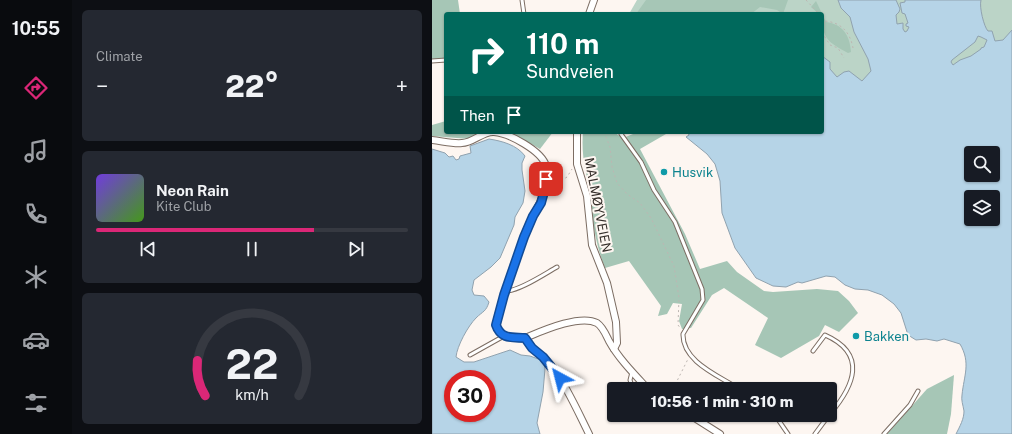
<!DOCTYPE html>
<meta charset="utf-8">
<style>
:root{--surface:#171b24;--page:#242831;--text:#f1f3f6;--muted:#9ea1a6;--line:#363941;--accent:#db2777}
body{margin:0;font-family:"Public Sans",sans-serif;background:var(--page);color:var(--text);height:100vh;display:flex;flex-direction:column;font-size:15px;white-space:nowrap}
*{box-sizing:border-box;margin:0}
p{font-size:13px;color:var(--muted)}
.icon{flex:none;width:22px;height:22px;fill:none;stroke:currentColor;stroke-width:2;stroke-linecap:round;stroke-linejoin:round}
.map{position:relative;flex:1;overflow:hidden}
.drawer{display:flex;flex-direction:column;gap:10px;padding:10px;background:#0d0f14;width:360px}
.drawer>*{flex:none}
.top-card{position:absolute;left:12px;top:12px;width:380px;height:122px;border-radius:4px;box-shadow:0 1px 3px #0004;background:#00695c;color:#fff;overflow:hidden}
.fabs{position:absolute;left:532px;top:146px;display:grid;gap:8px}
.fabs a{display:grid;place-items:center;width:36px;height:36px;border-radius:4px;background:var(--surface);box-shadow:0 1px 3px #0004;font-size:20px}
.speed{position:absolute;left:12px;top:370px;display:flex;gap:8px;font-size:20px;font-weight:700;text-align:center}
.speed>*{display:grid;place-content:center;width:52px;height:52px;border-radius:50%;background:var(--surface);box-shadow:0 1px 3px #0004;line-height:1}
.speed .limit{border:6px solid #d22;background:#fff;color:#111}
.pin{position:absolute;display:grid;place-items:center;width:34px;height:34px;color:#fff;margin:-17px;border-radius:8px;box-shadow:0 2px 6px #0006}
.me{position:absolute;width:44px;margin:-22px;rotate:322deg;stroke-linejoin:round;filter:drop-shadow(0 0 3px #0008)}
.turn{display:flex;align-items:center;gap:14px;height:84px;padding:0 16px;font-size:18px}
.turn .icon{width:52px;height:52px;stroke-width:2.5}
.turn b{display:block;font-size:28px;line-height:34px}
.then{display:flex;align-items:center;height:38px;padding:0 16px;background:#0003;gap:8px;font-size:15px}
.big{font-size:30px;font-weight:800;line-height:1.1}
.drawer .card{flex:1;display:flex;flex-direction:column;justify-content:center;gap:6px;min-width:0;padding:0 14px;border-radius:6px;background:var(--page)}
.drawer .dial{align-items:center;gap:0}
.dial svg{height:104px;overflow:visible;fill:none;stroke:var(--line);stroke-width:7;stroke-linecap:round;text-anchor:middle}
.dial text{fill:var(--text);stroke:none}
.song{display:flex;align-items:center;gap:12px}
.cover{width:48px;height:48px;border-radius:6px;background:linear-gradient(135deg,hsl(260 70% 55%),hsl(100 70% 35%))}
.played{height:4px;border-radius:2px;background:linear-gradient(90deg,var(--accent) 70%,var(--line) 70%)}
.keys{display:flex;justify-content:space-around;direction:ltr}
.heat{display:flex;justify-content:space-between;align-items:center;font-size:22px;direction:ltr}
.trip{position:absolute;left:175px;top:382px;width:230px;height:40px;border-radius:4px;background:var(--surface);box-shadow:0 1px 3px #0004;font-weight:800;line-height:40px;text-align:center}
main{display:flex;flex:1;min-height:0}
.dock{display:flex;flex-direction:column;width:72px;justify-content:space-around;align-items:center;background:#090b0e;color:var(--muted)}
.dock .icon{width:28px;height:28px}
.dock .on{color:var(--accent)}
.dock b{font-size:18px;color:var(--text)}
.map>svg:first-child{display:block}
</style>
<main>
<nav class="dock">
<b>10:55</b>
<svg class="icon on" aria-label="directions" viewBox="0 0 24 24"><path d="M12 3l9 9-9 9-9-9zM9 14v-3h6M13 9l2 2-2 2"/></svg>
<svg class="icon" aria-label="music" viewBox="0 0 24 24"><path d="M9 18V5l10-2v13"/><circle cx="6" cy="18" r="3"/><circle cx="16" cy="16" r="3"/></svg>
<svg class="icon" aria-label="phone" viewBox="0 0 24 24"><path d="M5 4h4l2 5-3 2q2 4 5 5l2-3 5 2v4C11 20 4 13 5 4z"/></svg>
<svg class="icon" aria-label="climate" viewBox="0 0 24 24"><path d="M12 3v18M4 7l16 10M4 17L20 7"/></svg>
<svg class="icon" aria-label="car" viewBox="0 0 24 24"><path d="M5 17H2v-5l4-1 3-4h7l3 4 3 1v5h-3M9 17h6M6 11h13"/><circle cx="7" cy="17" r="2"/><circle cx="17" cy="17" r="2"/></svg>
<svg class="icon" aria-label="filters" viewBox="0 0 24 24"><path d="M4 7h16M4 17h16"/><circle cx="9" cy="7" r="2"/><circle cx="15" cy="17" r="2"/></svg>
</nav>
<section class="drawer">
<div class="card"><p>Climate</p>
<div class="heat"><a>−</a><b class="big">22°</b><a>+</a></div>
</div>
<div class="card">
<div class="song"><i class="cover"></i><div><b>Neon Rain</b><p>Kite Club</p></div></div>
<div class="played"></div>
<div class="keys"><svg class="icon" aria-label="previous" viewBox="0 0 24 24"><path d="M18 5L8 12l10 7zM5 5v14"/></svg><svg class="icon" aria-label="pause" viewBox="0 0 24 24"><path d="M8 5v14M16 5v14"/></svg><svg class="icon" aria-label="next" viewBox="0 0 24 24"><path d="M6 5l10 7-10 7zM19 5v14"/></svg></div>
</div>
<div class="card dial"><svg viewBox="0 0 100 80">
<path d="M14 69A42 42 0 1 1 86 69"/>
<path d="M14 69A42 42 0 0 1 8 42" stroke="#db2777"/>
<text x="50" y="56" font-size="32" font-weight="700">22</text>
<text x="50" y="72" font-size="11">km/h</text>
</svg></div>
</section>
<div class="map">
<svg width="580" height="434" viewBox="0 0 580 434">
<rect width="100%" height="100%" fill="#fdf6f1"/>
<path fill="#bbd4c7" d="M205,0H580V81L390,100V14H197Z"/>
<g fill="#a6c6b6">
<path d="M0,0H26L28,14H14V61H0Z"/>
<path d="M214,0H356L351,14L345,10L328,7L319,14H204Z"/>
<path d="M384,1L394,22C411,24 418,36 419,52L416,53C396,42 390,39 390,14H387L379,7Z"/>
<path d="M14,121V132H52L37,139L0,136V125Z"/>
<path d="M78,132H121L108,149Z"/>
<path d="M151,132H183L186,135L191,138L206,132H233L234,134L208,149L253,234L268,269L295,261L305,272L332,291L341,292L385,289L406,291L417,301L426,313L407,332L393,325L387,336L349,358L323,345L336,318L292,288L280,295L259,328L250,329L247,321L250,304L241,303L235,314L226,316L229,306L197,261L173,268C166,251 163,235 160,217C160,210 160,203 159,196C154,172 149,157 151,132Z"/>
<path d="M522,375L519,414L515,434H455L495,389Z"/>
</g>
<g fill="#b6d4e7" stroke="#90a2af" fill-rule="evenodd">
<path d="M406,0H464L468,9L467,12L464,15L465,24L471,23V29L473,32L475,31L477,27L474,26V24L476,23L473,14L470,13L468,3L473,2V0H549C547,7 552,27 556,31H560L563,41L571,40L580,30V434H524C528,426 532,419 532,411C531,405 529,400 530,395C532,375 539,363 528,344L512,339L505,341L494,339L484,340L476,335L469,313L462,304L450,295L436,290L423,289L413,285L403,277L394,276L370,283L366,282L354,287L341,286L324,278L303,248L290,213L288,181L283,164L275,154L254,137L257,135L256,132H390V56L398,62V69L405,77L412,72L417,71L430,81L439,71L436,59L422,32L418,17L409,8ZM546,36L549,37L555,40L552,47L549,48V49L539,56L528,60L521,65L519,62L520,60L543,42ZM539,153H561V175H539ZM539,197H561V219H539Z"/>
<path d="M57,139C70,141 85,145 93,156L90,163V170L93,191L91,203L83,217L82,225L68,258L59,267L42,280L40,290L42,295L52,296L57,302C54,312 51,311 44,318C36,326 25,346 24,357L32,362H42L78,350L89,355L98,356L109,360L112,363L113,369L111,392L105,423L108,434H0V149L13,153L17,157L21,156L24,160L27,159L28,156L39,153L38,146ZM21,379H55V413H21Z"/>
</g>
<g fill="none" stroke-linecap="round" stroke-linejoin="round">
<defs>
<g id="lane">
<path d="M90,0L92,14"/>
<path d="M0,61L14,60"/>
<path d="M189,134L209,162L222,190L243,222L270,289L271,300L251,334C250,362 288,376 307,389"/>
<path d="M73,291C86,292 114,273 125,267"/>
<path d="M381,351L393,335C436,354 422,386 398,414"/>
<path d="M38,355L72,336"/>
<path d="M200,372L198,380L201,389"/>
<path d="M343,415L356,434"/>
<path d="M383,434L397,415"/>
<path d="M452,434L478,405L486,391"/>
</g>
<g id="street">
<path d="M157,14L162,0"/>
<path d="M145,132V164L155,196L160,245L175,283L184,322L185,343L182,349"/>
<path d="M0,140C10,141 21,144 30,143C41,143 51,131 62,132C77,133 110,151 114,166C120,190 103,209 95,229C90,241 87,252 83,264C76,284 68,304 64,325C69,340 81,337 93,338C100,351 113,357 122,369C136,389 146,412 157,434"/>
<path d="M93,338C110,331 148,314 165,323C171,327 174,335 177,341C187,359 202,374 216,389"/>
<path d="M258,415L288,434"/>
</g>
</defs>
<use href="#lane" stroke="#7c6d63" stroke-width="5"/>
<use href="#street" stroke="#7c6d63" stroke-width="8"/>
<g stroke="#bdb6b2" stroke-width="1" stroke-dasharray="2 3" stroke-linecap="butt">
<path d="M374,0L387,14"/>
<path d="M390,18L392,21C409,22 418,32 421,48"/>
<path d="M392,22L391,34L398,45L406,48L412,58"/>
<path d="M172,132L178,147L180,167L185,183L195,194L208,203L219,218L242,266L247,298L246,325L249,329"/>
<path d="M117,196L124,184L135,177L140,169"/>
<path d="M241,389L256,359"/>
</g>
<use href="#lane" stroke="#fff" stroke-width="3"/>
<use href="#street" stroke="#fff" stroke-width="6"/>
</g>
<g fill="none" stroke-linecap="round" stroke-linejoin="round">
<defs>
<path id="route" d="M114,179L112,192L109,203L101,216L92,237L72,295L64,325C69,340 81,337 93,338L100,348L111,357L128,378"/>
</defs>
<use href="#route" stroke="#114b97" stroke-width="10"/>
<use href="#route" stroke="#1a73e8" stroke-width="7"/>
</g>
<g fill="#0f9aa8" stroke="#fdf6f1" stroke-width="1.5">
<circle cx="232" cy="172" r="4"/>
<circle cx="424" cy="336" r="4"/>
</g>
<g text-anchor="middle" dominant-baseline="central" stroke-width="4" stroke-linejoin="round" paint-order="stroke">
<g font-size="13" fill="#0d838f" stroke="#fdf6f1" text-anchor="start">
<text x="240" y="172">Husvik</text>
<text x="432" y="336">Bakken</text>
</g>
<g font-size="13" fill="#362f2b" stroke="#fdf6f1">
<text transform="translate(166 205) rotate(79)">MALMØYVEIEN</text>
</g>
</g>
</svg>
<div class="fabs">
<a><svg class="icon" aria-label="search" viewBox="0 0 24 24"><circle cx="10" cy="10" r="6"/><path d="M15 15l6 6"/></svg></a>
<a><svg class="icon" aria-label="layers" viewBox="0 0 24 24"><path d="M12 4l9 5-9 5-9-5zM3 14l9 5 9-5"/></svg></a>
</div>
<div class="speed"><div class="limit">30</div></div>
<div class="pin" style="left:114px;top:179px;background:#d93025"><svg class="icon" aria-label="arrive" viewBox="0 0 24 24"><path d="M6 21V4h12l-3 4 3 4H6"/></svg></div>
<svg class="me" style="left:128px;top:378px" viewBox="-20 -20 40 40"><path d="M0-17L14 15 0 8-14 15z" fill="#1a73e8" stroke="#fff" stroke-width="4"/></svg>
<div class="trip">10:56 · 1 min · 310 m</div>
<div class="top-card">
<div class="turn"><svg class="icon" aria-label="right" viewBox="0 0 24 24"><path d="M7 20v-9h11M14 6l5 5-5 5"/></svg><div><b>110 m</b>Sundveien</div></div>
<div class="then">Then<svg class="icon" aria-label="arrive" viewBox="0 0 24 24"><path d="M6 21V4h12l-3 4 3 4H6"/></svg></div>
</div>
</div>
</main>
